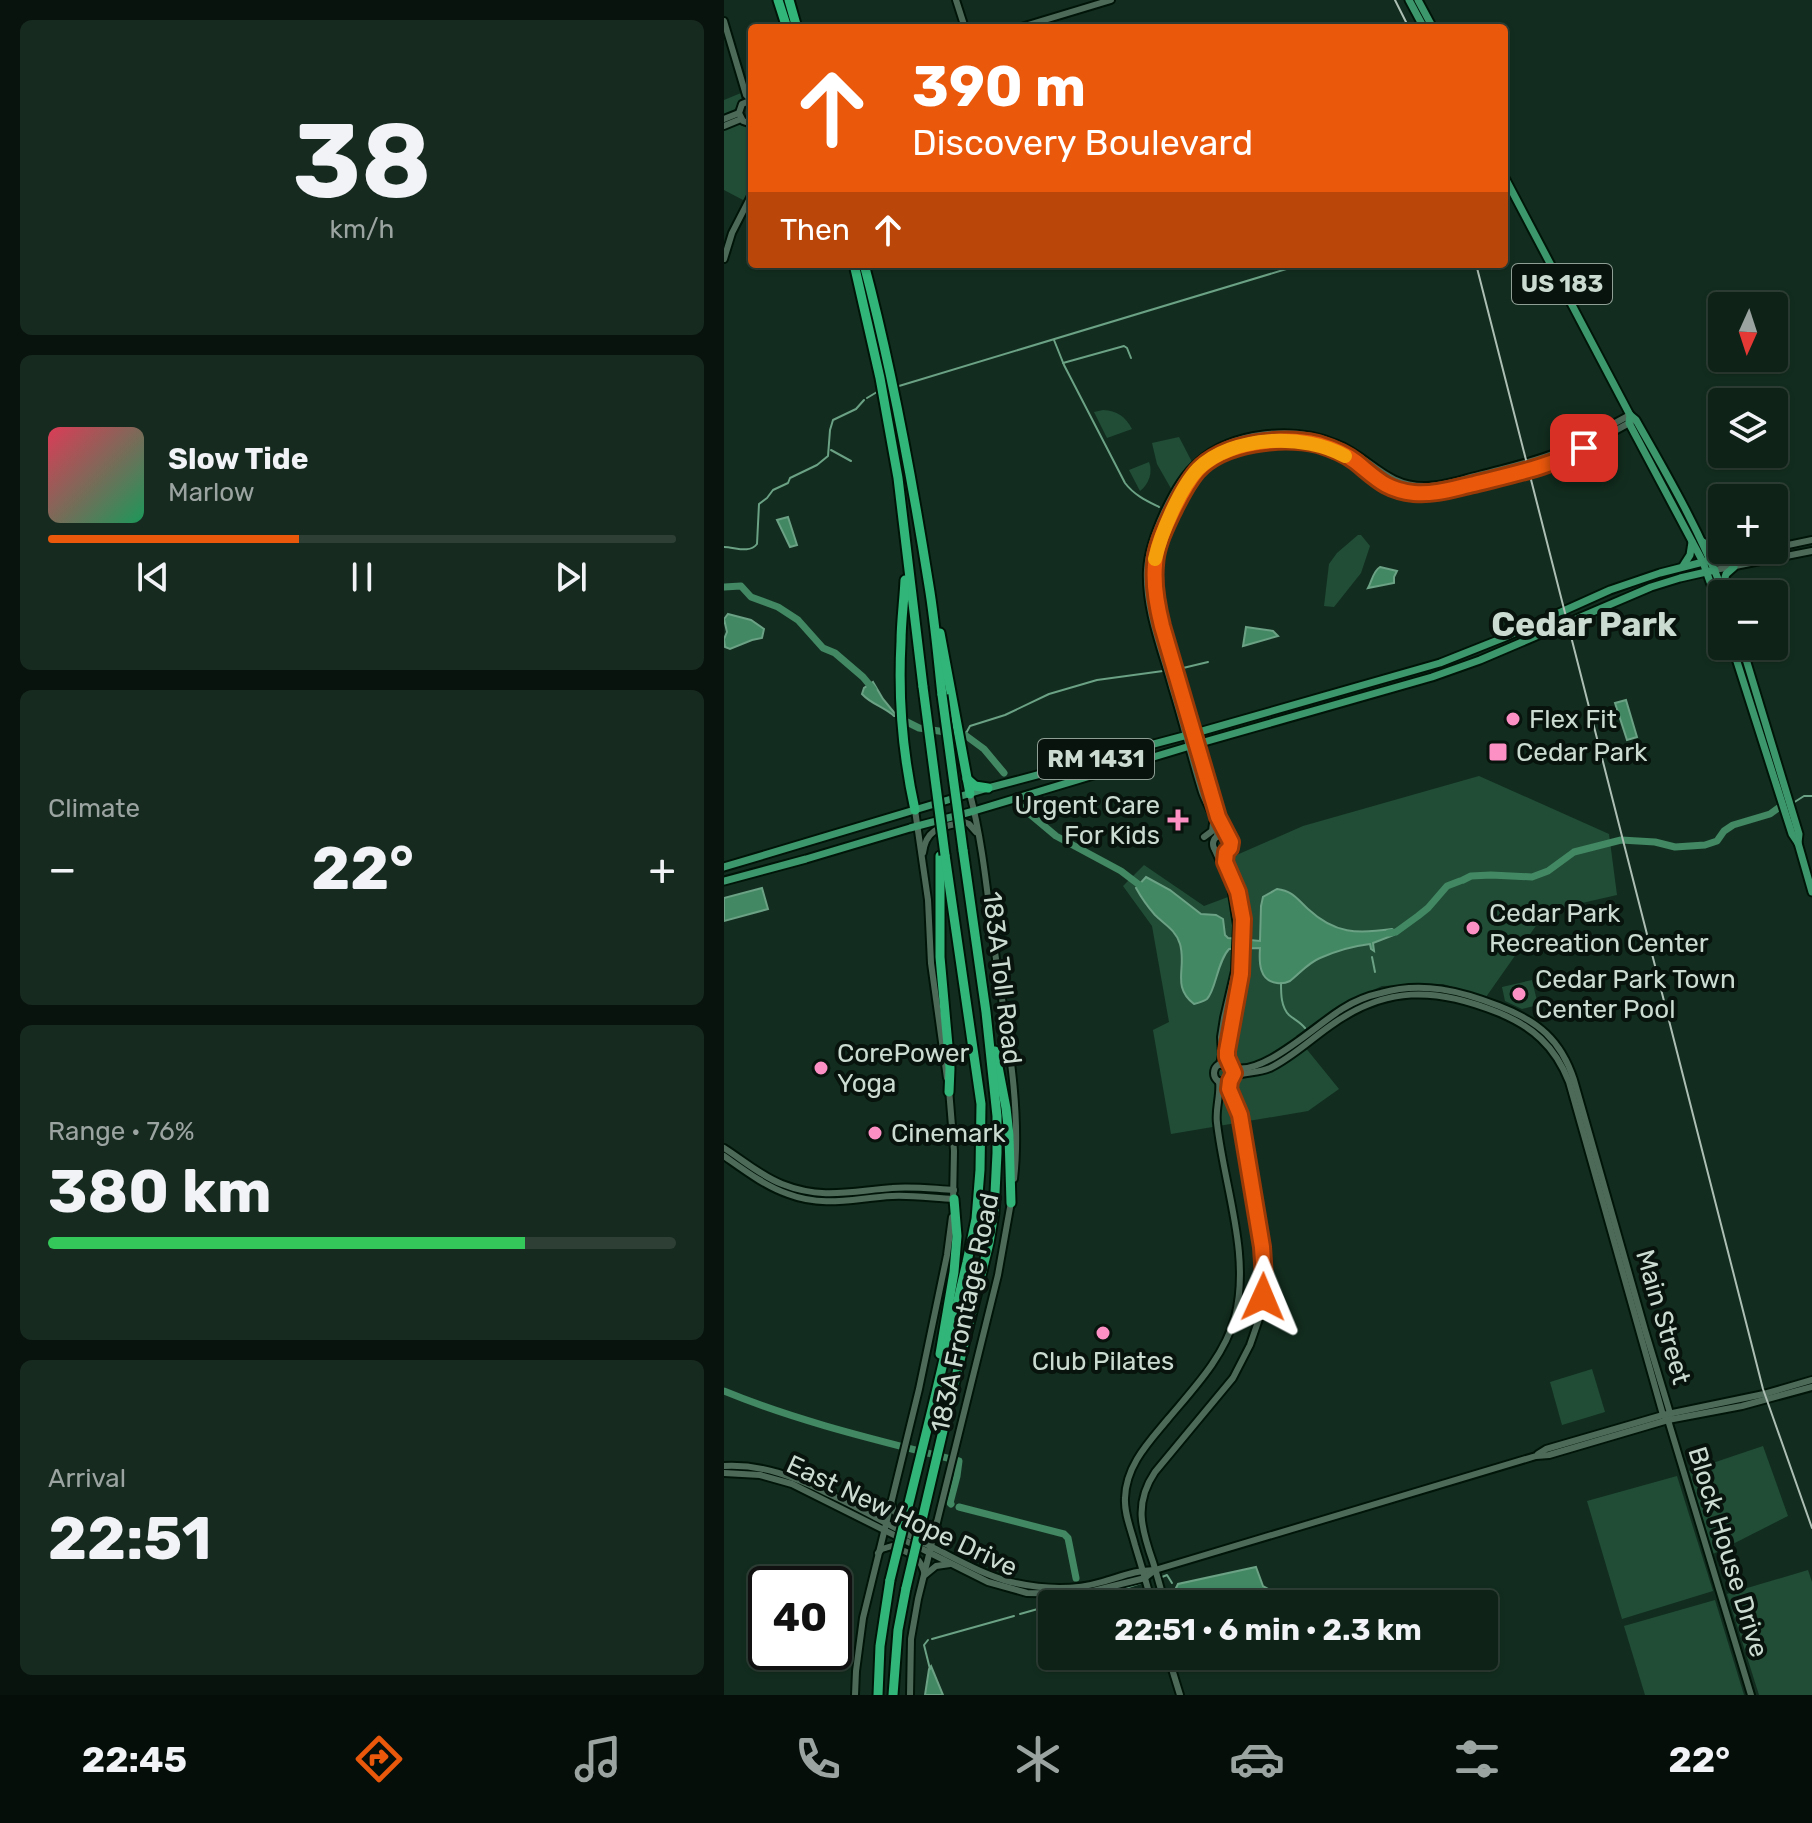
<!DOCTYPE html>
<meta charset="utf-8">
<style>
:root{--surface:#0e2217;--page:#172a20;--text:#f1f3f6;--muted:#9ba4a1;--line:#2e3f36;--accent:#ea580c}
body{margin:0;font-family:Rubik,sans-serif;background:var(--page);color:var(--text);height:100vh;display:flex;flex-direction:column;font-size:30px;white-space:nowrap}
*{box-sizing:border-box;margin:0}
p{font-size:26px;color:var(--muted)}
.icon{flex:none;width:44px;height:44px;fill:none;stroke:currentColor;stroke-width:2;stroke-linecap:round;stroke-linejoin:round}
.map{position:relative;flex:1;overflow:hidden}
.side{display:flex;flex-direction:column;gap:20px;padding:20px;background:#08130d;width:724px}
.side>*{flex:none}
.banner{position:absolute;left:24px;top:24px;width:760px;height:244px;border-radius:8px;box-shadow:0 2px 6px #0004,0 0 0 2px var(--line);background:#ea580c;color:#fff;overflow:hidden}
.needle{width:52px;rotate:183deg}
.controls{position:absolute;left:984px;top:292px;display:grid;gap:16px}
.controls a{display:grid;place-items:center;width:80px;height:80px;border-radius:8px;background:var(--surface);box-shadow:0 2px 6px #0004,0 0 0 2px var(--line);font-size:40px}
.speed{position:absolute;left:24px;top:1566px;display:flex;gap:16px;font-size:40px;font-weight:700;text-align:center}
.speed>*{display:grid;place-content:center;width:104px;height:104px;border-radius:50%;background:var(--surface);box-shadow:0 2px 6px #0004,0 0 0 2px var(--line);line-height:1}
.speed .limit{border:4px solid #111;border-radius:12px;background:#fff;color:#111}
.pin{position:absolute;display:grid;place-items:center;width:68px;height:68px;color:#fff;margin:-34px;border-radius:16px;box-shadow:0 4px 12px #0006}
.me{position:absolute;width:88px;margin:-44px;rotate:1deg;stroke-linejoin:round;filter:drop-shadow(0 0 6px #0008)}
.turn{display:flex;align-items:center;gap:28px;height:168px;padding:0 32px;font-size:36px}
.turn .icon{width:104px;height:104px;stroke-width:2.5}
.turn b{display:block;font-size:56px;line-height:68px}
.then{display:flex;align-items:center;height:76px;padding:0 32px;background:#0003;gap:16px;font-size:30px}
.big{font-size:60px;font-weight:700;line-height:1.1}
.side .card{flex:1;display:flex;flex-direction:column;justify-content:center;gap:12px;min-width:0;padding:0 28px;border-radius:12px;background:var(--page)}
.side .dial{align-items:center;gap:0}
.dial b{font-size:104px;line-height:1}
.song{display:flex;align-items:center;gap:24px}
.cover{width:96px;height:96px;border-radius:12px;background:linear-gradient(135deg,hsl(350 70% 55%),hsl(150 70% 35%))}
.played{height:8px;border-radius:4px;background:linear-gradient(90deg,var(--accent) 40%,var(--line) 40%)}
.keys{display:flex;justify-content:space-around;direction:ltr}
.heat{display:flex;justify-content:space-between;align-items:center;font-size:44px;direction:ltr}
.charge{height:12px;border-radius:6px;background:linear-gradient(90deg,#34c759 76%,var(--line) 0)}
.trip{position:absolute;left:314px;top:1590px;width:460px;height:80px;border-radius:8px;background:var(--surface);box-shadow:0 2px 6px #0004,0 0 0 2px var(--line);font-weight:700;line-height:80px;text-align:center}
.dock{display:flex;height:128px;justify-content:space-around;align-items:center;background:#060e09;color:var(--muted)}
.dock .icon{width:56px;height:56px}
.dock .current{color:var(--accent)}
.dock b{font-size:36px;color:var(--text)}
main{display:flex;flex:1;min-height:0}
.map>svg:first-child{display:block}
</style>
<main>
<section class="side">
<div class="card dial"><b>38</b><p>km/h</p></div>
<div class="card">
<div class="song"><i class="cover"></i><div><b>Slow Tide</b><p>Marlow</p></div></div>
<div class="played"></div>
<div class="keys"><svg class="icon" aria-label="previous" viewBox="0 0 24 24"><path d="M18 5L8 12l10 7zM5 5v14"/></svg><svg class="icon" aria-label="pause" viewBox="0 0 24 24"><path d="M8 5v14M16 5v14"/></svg><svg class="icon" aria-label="next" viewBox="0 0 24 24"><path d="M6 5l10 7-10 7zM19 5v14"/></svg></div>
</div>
<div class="card"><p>Climate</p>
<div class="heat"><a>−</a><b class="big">22°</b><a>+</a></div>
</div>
<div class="card"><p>Range · 76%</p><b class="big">380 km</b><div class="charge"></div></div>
<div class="card"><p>Arrival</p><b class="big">22:51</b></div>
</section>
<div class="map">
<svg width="1088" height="1695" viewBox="0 0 1088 1695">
<rect width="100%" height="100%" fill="#122d1f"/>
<g fill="#214d36">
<path d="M17,93C20,106 10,113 0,117V100Z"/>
<path d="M16,122L28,127V188L21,201L0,190V128Z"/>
<path d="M379,410C393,411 401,416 408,429L383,438L370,412Z"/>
<path d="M455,437L468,462L449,492L433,464L428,443Z"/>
<path d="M425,462C429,472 425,484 416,491L405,470Z"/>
<path d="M634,535H637L646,546L637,573L610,607L600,606L605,564L613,553Z"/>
<path d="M755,776L885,834L893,895L836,908L816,920L762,997L719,984L658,986L609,1009L572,1036L615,1089L584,1111L447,1134L429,1030L445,1022L428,926L399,886L420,865L480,906L504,897L508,857L579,826Z"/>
<path d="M808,980L814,1005L798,1009L781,1001L778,987Z"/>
<path d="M868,1369L881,1412L838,1425L826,1382Z"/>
<path d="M1039,1446L1064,1516L989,1554L965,1471Z"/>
<path d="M953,1476L989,1591L898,1619L863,1501Z"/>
<path d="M1084,1570L1088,1582V1695H1035L1003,1594Z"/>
<path d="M991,1600L1020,1695H921L900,1626Z"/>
</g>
<g fill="#428863" stroke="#6ba184" stroke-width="2">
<path d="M64,517L73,545L66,547L53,520Z"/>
<path d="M656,567L673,571L670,577V583L644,588C648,581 649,571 656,567Z"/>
<path d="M4,614L27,620L40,629L38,638L28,640L6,649L1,647L0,639L3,632L0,619Z"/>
<path d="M522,627L549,631L554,636L519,646Z"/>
<path d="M149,682L159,699L173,716H170C160,707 147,704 138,694L140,688Z"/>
<path d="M902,700L913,737L903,740L891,703Z"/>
<path d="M422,877L446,890L477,914L492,915L499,919L501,935L504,938L536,941L537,906L539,897L553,889C569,891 573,899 584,909C611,934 633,934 668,929L672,932L670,935L649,943L650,951L647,949L646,944C629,946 612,951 596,958C584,963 576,973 566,981C562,983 558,984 553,983C535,981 535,962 536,948L505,949C493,962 492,990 483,999C480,1001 474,1003 470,1004C447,986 463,968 456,944C452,930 440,924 431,915C424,907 417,897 412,888Z"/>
<path d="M38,888L44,909L0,921V898Z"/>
<path d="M532,1567L539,1586L546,1590L545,1593L538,1591C516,1609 481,1604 454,1604L451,1590L454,1584Z"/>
<path d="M207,1666L219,1695H201L205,1669Z"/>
</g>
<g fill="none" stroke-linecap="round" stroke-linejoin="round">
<g stroke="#6ba184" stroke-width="2">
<path d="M330,340L340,365L401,483C410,495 423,501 435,507"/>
<path d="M339,363L400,346L403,348L407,358"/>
<path d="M175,386L579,264"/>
<path d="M143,398L153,392"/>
<path d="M107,450L127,461"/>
<path d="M452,516L453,517"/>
<path d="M0,547C11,547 25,554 33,544L35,504L43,498L49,490L64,483L66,478L93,465L104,456L106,430L109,420L132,409L140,400"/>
<path d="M459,668L484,662"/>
<path d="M241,735L246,726L281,715L325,694L373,680L439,671"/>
<path d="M1069,803L1080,796H1088"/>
<path d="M648,957L651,972"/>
<path d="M557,983C557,994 557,1007 565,1015C571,1020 576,1022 581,1028"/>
<path d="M438,1577L443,1575L448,1583"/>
<path d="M354,1598L355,1599L376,1596L417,1583"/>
<path d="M333,1604L355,1599"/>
<path d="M296,1614L328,1605"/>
<path d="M208,1639L290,1616"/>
<path d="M204,1640L200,1645L206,1669"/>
</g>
<g stroke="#428863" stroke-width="7">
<path d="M0,587L17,586L27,597L54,607L74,620L99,648L111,653L139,677L149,689"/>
<path d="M177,719L195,728L241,735L260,749L280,773"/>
<path d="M295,805L332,836L397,871L422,890"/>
<path d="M739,880L747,876L767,875L808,877L824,871L850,852L897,840L931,842L951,847L981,845L993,841L1000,831L1009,825L1046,814L1057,806"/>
<path d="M665,933L672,932L694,916L704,908L723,886L736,881"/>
<path d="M0,1391C75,1422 157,1441 235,1461L233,1476L226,1503L227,1504"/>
<path d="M235,1507L340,1534L344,1538L352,1578"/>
</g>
<defs>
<g id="secondary">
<path d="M232,0L241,28"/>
<path d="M0,21L22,95L27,100"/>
<path d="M294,28L387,0"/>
<path d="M28,100L18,104L15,113L19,121L28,124"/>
<path d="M0,119L15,113"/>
<path d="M0,126L17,119"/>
<path d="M0,259L8,233L28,194"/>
<path d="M1050,548L1088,540"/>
<path d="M987,560L1038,550"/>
<path d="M991,570L1088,551"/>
<path d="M246,794C260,848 264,904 272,959C282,1028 298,1109 290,1179"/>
<path d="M191,810L204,900L207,963L223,1078"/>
<circle cx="498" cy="844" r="9"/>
<path d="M480,837L488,831L489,823"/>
<path d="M493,837C495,821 483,807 478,792C467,757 459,722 448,687C438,650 421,609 423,570C425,539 450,482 474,462C508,431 570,426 611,443C646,456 661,487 702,486C720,486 738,479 755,475C780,468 806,463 831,453C857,443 881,428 906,415"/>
<path d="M504,838L494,817L438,626L430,586L431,565L437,536L455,498L475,469L493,457L517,447L546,441H572L595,445L614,452L632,462L656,483L670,489L690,493H711L791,474L836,461L907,422"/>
<path d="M491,850L507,887L513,925L511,971L500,1018L497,1037L498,1055L496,1065"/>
<path d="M502,852L501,862L514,892L519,925L517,974L503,1051L506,1065"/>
<path d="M199,853C202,827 219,827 240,822L245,824L252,832"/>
<circle cx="500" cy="1073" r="10"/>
<path d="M508,1067C537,1078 592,1025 618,1009C629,1002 643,996 657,993C698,981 737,991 775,1006C814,1021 837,1040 850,1080L921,1330L946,1413L944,1420"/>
<path d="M510,1076C522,1072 534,1073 546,1068C567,1058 586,1040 606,1026C661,986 711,987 773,1012C808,1026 831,1046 845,1082L939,1415L944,1420L1027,1695"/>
<path d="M225,1089L230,1151L229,1202"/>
<path d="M0,1148C19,1160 37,1176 58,1184C98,1200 128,1191 168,1188C188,1186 210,1189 230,1190"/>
<path d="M0,1156C20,1170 41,1186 64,1194C101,1208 130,1198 168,1196C188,1195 209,1198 230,1199"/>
<path d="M814,1454L822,1449L939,1415L1040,1394L1088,1380"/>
<path d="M0,1466C39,1464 71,1477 105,1494C142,1511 177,1532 214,1550C238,1562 261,1575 287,1582C317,1589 348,1591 378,1582C396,1577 412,1570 431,1570L812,1456L825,1455L944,1420L1018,1406L1088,1387"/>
<path d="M0,1473L36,1475L68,1484L264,1582L303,1593L357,1594L421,1578L431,1570"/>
<path d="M144,1511L157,1510L167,1502L170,1511L176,1519L199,1530L207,1528L213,1522"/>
<path d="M154,1553L158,1549L168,1546C186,1554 196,1554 201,1575L212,1566L226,1564"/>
<path d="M428,1604C423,1584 417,1565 411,1545C407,1529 400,1514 401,1498C402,1465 425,1442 444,1419C470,1388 500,1357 511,1317C527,1255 500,1186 493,1123C491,1109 497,1095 495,1081"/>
<path d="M441,1604C437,1590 433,1575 429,1562C417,1528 410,1503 431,1472L509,1378L526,1345L536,1316L540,1278L538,1247L516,1115L506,1091V1081"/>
<path d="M444,1656L456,1695"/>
<path d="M131,1695L132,1671L139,1618L195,1389L223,1255L228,1217"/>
<path d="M186,1695L187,1639L194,1599L274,1275L287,1202"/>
</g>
<g id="primary">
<path d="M685,0L700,28"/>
<path d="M694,0L709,28"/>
<path d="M780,176L906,415L912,420C944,476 977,533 1000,594"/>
<path d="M906,415L905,423L979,562L998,616"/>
<path d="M979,542L994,554L1008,556"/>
<path d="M959,566L966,555L968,542"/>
<path d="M998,588L1002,574L1010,567"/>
<path d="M1008,646L1068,834L1074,843L1088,892"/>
<path d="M1018,646L1075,834L1074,843"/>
<path d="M0,867L264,788L475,732L716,663L779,638L886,590L936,573L987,560"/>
<path d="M0,881L82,859L186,828L250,811L466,746L708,677L756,660L927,587L956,578L991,570"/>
</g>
<g id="highway">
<path d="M54,0L63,28"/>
<path d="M65,0L73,28"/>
<path d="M130,264L156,378L174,478L199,687"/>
<path d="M140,264C168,369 188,479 205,586C211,622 214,659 218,695"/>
<path d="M181,580C180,601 177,622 177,642C174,698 179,756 191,810"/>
<path d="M216,633L246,794"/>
<path d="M243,779L251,786L264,788"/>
<path d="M216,856V957L226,1068L225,1092"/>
<path d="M271,1051L282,1108L285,1135L287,1203"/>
<path d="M216,1354L230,1272L233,1236L230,1199"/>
<path d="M211,1397L243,1262L252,1219L256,1170L257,1104L221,855"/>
<path d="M226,1401L265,1243L270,1213L273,1153V1116L262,1012L239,850"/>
<path d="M154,1695L156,1646L166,1580"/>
<path d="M169,1695L174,1630L182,1588"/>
</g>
</defs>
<use href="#secondary" stroke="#001508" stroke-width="10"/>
<use href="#primary" stroke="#001508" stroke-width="11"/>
<use href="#highway" stroke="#001508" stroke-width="13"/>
<use href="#secondary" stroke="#4d6a59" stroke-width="6"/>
<use href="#primary" stroke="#3c976c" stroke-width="7"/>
<use href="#highway" stroke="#31b578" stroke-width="9"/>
<g stroke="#adbfb4" stroke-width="2">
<path d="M671,0L685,28"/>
<path d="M752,264L1039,1389L1088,1528"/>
</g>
<defs>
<g id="highway-bridge">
<path d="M199,687L221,855"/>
<path d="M218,695L239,850"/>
<path d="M166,1580L211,1397"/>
<path d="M182,1588L226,1401"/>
</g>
</defs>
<use href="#highway-bridge" stroke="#001508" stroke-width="13" stroke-linecap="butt"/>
<use href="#highway-bridge" stroke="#31b578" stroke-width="9"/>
</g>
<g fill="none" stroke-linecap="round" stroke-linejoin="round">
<defs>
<path id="route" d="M539,1297L540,1278L538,1247L516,1115L505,1089L506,1081L510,1073L503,1057V1051L517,974L519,919L514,892L501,862L502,852L506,848L507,842L494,817L438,626C433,606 429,586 431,565C432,546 440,530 448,513C455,499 462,484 473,471C499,442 558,436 594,444C607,448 622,454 632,462C653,479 662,490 690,493C711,495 731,488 750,484C789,474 826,467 860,448"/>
</defs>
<use href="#route" stroke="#983908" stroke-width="20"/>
<use href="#route" stroke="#ea580c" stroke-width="14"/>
<path stroke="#f59e0b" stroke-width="14" d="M431,559C437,533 456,488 474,469C509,435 581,433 621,456"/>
</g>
<g fill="#fc8fc3" stroke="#07130c" stroke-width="3">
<circle cx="789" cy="719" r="8"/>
<rect x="764" y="742" width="20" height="20" rx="4"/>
<path d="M450 808h8v8h8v8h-8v8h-8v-8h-8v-8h8z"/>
<circle cx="749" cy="928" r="8"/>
<circle cx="795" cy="994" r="8"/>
<circle cx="97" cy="1068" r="8"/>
<circle cx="151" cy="1133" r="8"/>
<circle cx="379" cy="1333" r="8"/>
</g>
<g text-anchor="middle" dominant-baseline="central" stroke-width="8" stroke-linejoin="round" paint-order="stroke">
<g fill="#07130c" stroke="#909f96" stroke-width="2">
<rect x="788" y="264" width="100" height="40" rx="6"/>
<rect x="314" y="739" width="116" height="40" rx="6"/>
</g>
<g font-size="24" font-weight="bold" fill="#cbdbd1">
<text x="838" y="284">US 183</text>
<text x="372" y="759">RM 1431</text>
</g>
<g font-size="26" fill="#cbdbd1" stroke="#07130c" text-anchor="start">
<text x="805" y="719">Flex Fit</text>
<text x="792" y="752">Cedar Park</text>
<text x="436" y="805" text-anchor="end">Urgent Care<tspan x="436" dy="30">For Kids</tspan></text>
<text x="765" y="913">Cedar Park<tspan x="765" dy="30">Recreation Center</tspan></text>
<text x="811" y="979">Cedar Park Town<tspan x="811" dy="30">Center Pool</tspan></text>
<text x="113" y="1053">CorePower<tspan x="113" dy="30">Yoga</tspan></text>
<text x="167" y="1133">Cinemark</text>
<text x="379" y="1361" text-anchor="middle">Club Pilates</text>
</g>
<g font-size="26" fill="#cbdbd1" stroke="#07130c">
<text transform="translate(278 978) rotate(83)">183A Toll Road</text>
<text transform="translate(241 1313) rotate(-78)">183A Frontage Road</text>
<text transform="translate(939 1317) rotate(74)">Main Street</text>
<text transform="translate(178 1516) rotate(25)">East New Hope Drive</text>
<text transform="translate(1004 1552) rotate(73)">Block House Drive</text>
</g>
<g font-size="34" font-weight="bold" fill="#cbdbd1" stroke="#07130c">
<text x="860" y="624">Cedar Park</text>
</g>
</g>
</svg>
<div class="controls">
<a><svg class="needle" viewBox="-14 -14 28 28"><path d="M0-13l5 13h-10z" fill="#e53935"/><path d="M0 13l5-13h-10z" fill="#9ba4a1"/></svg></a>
<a><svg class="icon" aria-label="layers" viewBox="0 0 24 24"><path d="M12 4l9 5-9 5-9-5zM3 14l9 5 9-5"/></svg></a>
<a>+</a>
<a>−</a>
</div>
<div class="speed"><div class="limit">40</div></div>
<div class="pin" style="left:860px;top:448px;background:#d93025"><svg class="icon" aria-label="arrive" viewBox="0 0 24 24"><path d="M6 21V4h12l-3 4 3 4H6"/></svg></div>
<svg class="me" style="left:539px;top:1297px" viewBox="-20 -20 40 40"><path d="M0-17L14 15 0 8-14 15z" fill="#ea580c" stroke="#fff" stroke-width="4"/></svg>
<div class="trip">22:51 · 6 min · 2.3 km</div>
<div class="banner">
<div class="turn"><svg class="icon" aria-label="ahead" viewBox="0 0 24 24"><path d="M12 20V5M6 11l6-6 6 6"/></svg><div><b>390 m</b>Discovery Boulevard</div></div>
<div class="then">Then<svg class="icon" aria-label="ahead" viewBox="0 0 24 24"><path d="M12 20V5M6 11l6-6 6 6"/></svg></div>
</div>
</div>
</main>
<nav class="dock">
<b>22:45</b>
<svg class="icon current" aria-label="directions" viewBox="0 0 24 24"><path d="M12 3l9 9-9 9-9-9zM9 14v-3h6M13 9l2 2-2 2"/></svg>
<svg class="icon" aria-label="music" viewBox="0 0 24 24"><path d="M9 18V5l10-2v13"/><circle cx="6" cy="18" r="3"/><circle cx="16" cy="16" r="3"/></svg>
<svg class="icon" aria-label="phone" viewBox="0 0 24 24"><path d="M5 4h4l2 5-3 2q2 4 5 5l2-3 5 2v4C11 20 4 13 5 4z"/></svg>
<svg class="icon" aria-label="climate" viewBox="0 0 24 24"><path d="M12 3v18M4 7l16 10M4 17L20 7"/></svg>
<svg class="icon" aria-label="car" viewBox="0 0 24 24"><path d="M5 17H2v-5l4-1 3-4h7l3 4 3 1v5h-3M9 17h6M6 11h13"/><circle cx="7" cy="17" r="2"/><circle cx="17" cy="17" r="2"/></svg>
<svg class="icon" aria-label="filters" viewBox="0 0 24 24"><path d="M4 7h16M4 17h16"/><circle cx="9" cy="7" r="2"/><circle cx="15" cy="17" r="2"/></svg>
<b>22°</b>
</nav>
